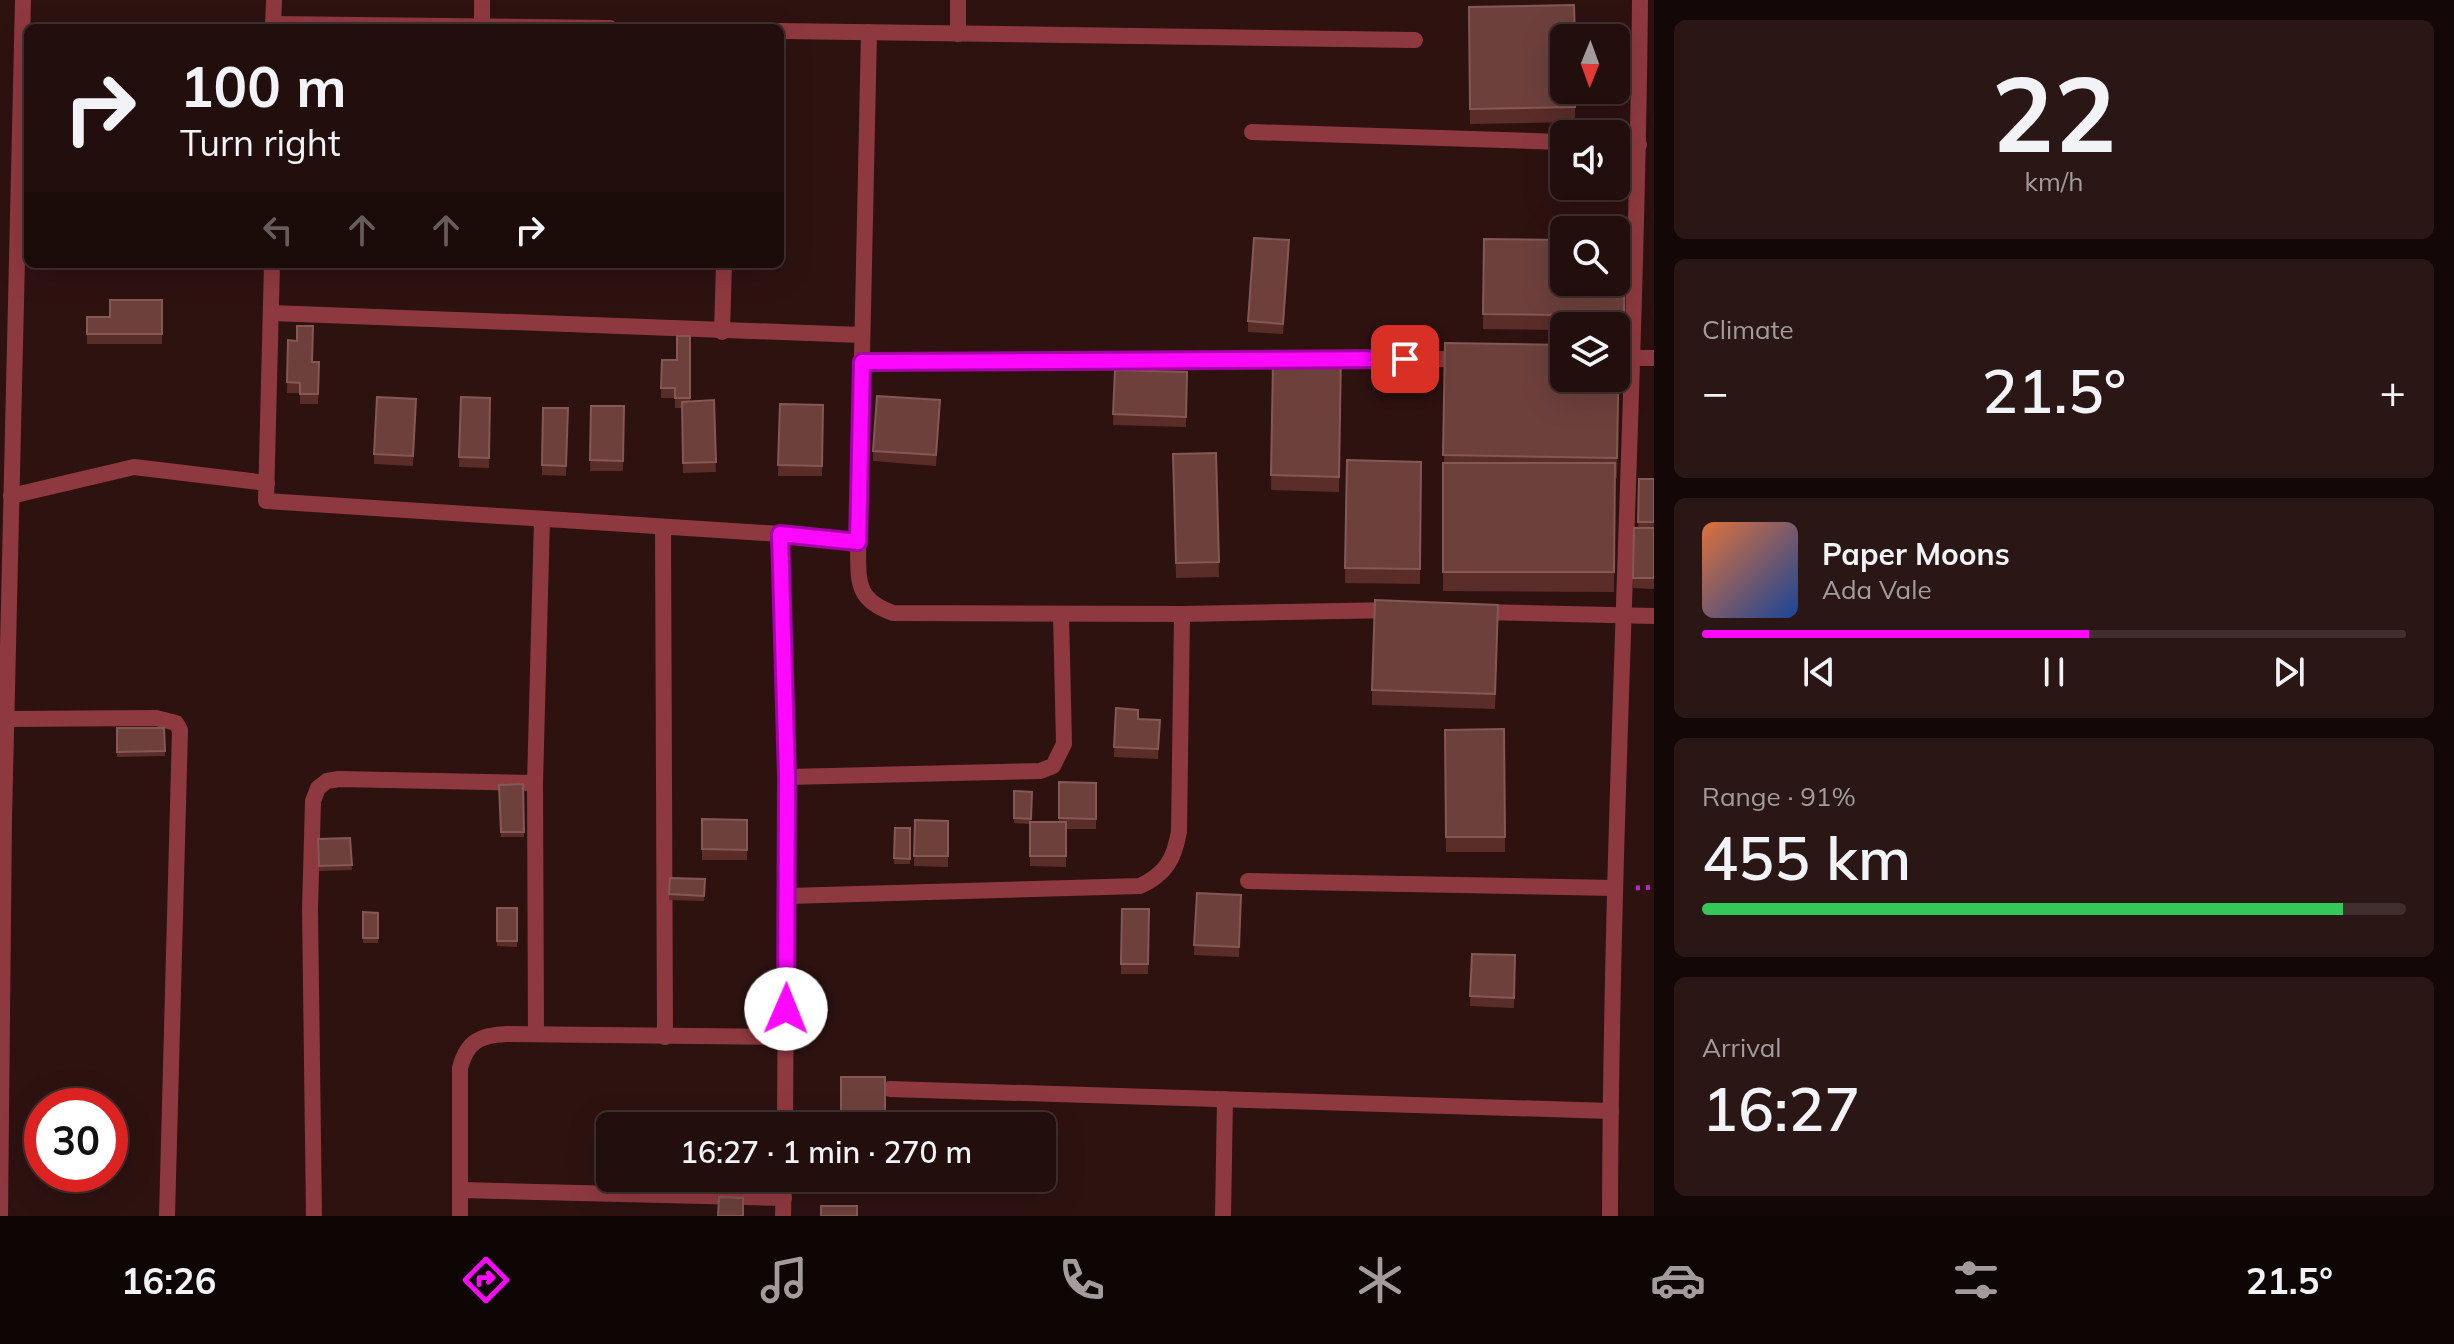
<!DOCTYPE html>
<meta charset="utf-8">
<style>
:root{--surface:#220e0c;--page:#2a1715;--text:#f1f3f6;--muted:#a29c9d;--line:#3f2e2d;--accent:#fe08ff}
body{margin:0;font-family:Mulish,sans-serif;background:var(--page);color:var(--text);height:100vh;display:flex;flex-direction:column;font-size:30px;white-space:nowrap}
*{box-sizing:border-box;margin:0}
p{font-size:26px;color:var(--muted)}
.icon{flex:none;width:44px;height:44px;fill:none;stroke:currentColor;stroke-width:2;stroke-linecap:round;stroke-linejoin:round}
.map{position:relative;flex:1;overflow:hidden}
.sheet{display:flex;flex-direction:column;gap:20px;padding:20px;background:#130807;width:800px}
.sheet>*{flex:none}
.top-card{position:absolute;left:24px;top:24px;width:760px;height:244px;border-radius:12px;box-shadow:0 8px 32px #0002,0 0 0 2px var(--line);background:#220e0c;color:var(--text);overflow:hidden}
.needle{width:52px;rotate:181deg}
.controls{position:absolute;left:1550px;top:24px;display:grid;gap:16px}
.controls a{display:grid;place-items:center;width:80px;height:80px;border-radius:12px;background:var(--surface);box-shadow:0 8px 32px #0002,0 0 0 2px var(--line);font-size:40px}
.speed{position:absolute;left:24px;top:1088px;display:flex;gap:16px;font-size:40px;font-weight:700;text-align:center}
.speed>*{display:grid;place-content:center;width:104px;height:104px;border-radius:50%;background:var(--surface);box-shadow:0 8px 32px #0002,0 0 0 2px var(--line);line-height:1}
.speed .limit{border:12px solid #d22;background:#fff;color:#111}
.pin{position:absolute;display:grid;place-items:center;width:68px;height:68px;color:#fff;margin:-34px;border-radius:16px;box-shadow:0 4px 12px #0006}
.me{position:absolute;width:88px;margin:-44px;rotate:1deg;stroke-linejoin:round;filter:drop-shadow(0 0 6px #0008)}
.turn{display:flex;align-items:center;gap:28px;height:168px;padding:0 24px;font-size:36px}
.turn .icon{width:104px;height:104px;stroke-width:2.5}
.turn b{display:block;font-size:56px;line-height:68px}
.lanes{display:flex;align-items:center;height:76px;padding:0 24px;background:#0003;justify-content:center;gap:40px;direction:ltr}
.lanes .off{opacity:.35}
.big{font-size:60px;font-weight:600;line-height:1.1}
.sheet .tile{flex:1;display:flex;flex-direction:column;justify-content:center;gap:12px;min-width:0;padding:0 28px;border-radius:12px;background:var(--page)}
.sheet .dial{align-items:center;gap:0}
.dial b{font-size:104px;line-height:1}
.song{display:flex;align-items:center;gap:24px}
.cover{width:96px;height:96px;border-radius:12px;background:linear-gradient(135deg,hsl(20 70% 55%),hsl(220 70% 35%))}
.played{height:8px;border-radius:4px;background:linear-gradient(90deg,var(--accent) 55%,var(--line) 55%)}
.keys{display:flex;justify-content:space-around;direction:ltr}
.heat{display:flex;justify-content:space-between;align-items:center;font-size:44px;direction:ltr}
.charge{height:12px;border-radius:6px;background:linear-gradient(90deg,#34c759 91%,var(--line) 0)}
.trip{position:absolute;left:596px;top:1112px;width:460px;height:80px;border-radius:12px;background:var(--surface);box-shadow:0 8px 32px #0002,0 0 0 2px var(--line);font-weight:600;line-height:80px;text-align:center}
.tab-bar{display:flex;height:128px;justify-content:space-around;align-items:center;background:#0e0605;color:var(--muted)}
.tab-bar .icon{width:56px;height:56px}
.tab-bar .on{color:var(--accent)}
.tab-bar b{font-size:36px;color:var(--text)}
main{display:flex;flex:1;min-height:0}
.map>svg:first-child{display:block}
</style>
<main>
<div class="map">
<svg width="1654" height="1216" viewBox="0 0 1654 1216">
<rect width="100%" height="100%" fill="#2d1210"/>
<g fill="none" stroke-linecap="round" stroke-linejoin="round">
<path stroke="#ab2bc4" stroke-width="5" stroke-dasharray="4 6" stroke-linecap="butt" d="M1636,888L1654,887"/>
<g stroke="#8e393f" stroke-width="16">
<path d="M958,0V34"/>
<path d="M273,24L610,28"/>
<path d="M482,25V0"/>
<path d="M273,28L274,0"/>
<path d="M780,31L1415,40"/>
<path d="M869,32L858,542C859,578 853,599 893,613L1182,614L1396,610"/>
<path d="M1252,132L1564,142"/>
<path d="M1616,144L1639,145"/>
<path d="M272,264L266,501L780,534L858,542"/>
<path d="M271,313L861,335"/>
<path d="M722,332L724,264"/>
<path d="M1616,358H1654"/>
<path d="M862,362L1465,359"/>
<path d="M11,496L134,467L267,483"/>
<path d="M663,528L665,1037"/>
<path d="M780,534L787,777L785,1126"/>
<path d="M1480,612L1654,616"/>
<path d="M6,719L156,718L176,723L180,730L167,1216"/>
<path d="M787,777L1040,771L1053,766L1064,744L1061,614"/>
<path d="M1248,881L1615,888"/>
<path d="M787,896L1140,886C1166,874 1174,859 1179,832L1182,614"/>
<path d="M536,1034L535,783L542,519"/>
<path d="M890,1089L1611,1111"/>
<path d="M461,1190L784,1198"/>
<path d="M0,1216L4,819L23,0"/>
<path d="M314,1216L310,909L313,801L318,788L327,781L339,779L535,783"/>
<path d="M460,1216V1068C467,1042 479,1035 506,1034L786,1037"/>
<path d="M783,1216L784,1178"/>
<path d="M1223,1216L1225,1099"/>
<path d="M1610,1216C1611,810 1636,406 1640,0"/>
</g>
</g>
<g fill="#5b2d29">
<path d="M1469,7L1575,90V122L1470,124Z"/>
<path d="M1484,239L1625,241L1624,331H1616V326H1564V330L1483,329Z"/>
<path d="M1289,250L1283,334L1248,332V321Z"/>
<path d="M164,264H244L243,270L164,267Z"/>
<path d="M162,300V344H87V317H110Z"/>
<path d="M690,336V401L714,400L716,472L683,473L682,408H675V398H661L662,360H677Z"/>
<path d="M288,340L312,362H319L318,404H300V393H287Z"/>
<path d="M1445,343L1619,346L1617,478H1615L1614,592L1443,591Z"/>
<path d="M1341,353L1339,492L1271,490L1273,362H1297Z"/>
<path d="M1115,370L1187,372L1186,427L1113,425Z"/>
<path d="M461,397L490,398L489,468L459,467Z"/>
<path d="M416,399L413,466L374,464V454Z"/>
<path d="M780,404L823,405L822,476H778Z"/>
<path d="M591,406H624L623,471H590Z"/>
<path d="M543,408H568L566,476L542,475Z"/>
<path d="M940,410L936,466L873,461V451Z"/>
<path d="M1216,453L1219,577L1176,578L1173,454Z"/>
<path d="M1347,460L1421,462L1420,584L1345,583Z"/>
<path d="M1639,479H1654V589L1633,588L1634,528H1638Z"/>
<path d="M1498,605L1495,709L1372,705V690Z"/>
<path d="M1116,708L1138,719L1160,720L1158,759L1114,757Z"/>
<path d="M117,728H164L165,756L117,757Z"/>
<path d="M1504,729L1505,852H1446L1445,730Z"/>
<path d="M1059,782L1096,783V829H1066V867L1030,866V824L1014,823V791L1032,792L1031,822H1059Z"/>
<path d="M523,784L524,837H501L499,785Z"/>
<path d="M702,819L747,820V860H702Z"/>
<path d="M915,820L948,821V867L914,866Z"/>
<path d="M895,828H910V864H894Z"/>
<path d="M350,838L352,870L319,871L318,839Z"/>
<path d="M670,878L705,879L704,901L669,900Z"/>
<path d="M1197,893L1241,895L1239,957L1194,955Z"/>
<path d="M497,908H517V947L497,946Z"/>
<path d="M1122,909H1149L1148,974H1121Z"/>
<path d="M363,912L378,913V943H363Z"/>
<path d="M1472,954L1515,955L1514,1008L1470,1006Z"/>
</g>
<g fill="#6d403c" stroke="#845855" stroke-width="2">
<path d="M1574,5L1575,38H1564V90H1575V107L1470,109L1469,7Z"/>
<path d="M515,23H539V28H516Z"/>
<path d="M1254,238L1289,240L1283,324L1248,321Z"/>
<path d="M1484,239L1564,240V282H1616V241H1625L1624,316L1483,314Z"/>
<path d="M110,300H162V334H87V317H110Z"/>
<path d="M297,326H313L312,362H319L318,394H300V383L287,382L288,340L297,341Z"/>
<path d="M677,336H690V398H675V388H661L662,360H677Z"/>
<path d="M1445,343L1564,345V378H1616V346H1619L1617,458L1443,455Z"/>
<path d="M1297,352L1341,353L1339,477L1271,475L1273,362H1297Z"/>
<path d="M1115,370L1187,372L1186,417L1113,414Z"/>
<path d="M877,396L940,400L936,455L873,451Z"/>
<path d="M377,397L416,399L413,456L374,454Z"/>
<path d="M461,397L490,398L489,458L459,457Z"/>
<path d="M714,400L716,462L683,463L682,402Z"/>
<path d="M780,404L823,405L822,466L778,465Z"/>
<path d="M591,406H624L623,461L590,460Z"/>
<path d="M543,408H568L566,466L542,465Z"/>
<path d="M1216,453L1219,562L1176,563L1173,454Z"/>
<path d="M1347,460L1421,462L1420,569L1345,568Z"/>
<path d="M1443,463H1615L1614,572H1443Z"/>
<path d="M1639,479H1654V522H1638Z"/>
<path d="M1634,528H1654V578H1633Z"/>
<path d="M1375,600L1498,605L1495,694L1372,690Z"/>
<path d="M1116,708L1138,710V719L1160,720L1158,749L1114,747Z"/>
<path d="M117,728H164L165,751L117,752Z"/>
<path d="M1504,729L1505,837H1446L1445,730Z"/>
<path d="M1059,782L1096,783V819L1059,818Z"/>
<path d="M523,784L524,832H501L499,785Z"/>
<path d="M1014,791L1032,792L1031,819L1014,818Z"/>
<path d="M702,819L747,820V850L702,849Z"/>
<path d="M915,820L948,821V856H914Z"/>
<rect x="1030" y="822" width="36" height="34"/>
<path d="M895,828H910V859L894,858Z"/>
<path d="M350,838L352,865L319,866L318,839Z"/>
<path d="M670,878L705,879L704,896L669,894Z"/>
<path d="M1197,893L1241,895L1239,947L1194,945Z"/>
<rect x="497" y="908" width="20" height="33"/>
<path d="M1122,909H1149L1148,964H1121Z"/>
<path d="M363,912L378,913V938H363Z"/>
<path d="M1472,954L1515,955L1514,998L1470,996Z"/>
<rect x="841" y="1077" width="44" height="49"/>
<path d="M719,1197L743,1198V1216H718Z"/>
<rect x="821" y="1206" width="36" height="10"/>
</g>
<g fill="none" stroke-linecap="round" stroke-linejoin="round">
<defs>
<path id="route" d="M786,1009L787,777L780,534L858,542L862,362L1405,359"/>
</defs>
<use href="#route" stroke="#a505a6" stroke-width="20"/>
<use href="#route" stroke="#fe08ff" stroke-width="14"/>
</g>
</svg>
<div class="controls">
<a><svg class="needle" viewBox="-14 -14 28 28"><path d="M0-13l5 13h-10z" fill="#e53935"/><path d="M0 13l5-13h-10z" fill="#a29c9d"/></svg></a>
<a><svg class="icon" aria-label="sound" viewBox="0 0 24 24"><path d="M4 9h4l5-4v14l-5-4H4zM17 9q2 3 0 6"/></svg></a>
<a><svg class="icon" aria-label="search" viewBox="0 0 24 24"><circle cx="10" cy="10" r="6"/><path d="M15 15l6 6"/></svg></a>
<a><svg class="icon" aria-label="layers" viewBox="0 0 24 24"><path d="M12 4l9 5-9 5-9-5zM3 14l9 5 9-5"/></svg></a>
</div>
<div class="speed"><div class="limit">30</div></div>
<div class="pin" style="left:1405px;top:359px;background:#d93025"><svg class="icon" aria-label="arrive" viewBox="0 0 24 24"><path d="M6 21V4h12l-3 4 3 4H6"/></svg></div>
<svg class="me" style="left:786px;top:1009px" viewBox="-20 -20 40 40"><circle r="19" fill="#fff"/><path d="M0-13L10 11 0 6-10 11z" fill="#fe08ff"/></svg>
<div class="trip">16:27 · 1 min · 270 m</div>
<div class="top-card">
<div class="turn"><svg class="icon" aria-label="right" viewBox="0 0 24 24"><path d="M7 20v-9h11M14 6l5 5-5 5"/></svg><div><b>100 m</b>Turn right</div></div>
<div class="lanes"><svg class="icon off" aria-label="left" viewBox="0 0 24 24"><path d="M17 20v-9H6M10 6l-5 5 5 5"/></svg><svg class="icon off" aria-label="ahead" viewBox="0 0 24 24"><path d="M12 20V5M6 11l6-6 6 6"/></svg><svg class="icon off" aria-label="ahead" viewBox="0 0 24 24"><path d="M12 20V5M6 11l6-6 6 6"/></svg><svg class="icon" aria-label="right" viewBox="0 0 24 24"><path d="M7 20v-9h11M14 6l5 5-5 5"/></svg></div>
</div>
</div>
<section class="sheet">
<div class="tile dial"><b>22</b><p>km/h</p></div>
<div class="tile"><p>Climate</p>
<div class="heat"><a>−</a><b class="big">21.5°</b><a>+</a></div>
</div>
<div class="tile">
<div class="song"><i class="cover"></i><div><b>Paper Moons</b><p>Ada Vale</p></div></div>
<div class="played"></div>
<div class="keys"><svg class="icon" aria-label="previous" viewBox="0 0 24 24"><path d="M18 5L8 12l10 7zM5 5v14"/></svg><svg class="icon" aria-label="pause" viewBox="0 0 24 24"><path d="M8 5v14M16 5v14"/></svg><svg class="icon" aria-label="next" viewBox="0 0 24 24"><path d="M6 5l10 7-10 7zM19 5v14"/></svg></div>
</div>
<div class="tile"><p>Range · 91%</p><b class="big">455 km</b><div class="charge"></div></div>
<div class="tile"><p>Arrival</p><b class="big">16:27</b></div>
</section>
</main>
<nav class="tab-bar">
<b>16:26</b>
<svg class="icon on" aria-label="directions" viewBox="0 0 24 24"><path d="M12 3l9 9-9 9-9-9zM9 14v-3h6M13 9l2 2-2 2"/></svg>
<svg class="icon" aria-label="music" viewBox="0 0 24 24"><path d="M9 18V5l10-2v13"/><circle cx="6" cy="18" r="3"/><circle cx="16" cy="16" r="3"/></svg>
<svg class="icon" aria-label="phone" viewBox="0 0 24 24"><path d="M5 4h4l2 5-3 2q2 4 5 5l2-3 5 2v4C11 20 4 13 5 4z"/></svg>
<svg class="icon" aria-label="climate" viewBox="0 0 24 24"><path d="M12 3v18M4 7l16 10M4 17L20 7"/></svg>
<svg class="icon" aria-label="car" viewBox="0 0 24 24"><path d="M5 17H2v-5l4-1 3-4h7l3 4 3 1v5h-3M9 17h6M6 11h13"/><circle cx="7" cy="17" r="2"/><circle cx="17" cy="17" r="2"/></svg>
<svg class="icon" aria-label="filters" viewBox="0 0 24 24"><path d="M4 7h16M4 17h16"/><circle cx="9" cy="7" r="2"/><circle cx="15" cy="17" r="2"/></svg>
<b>21.5°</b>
</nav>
